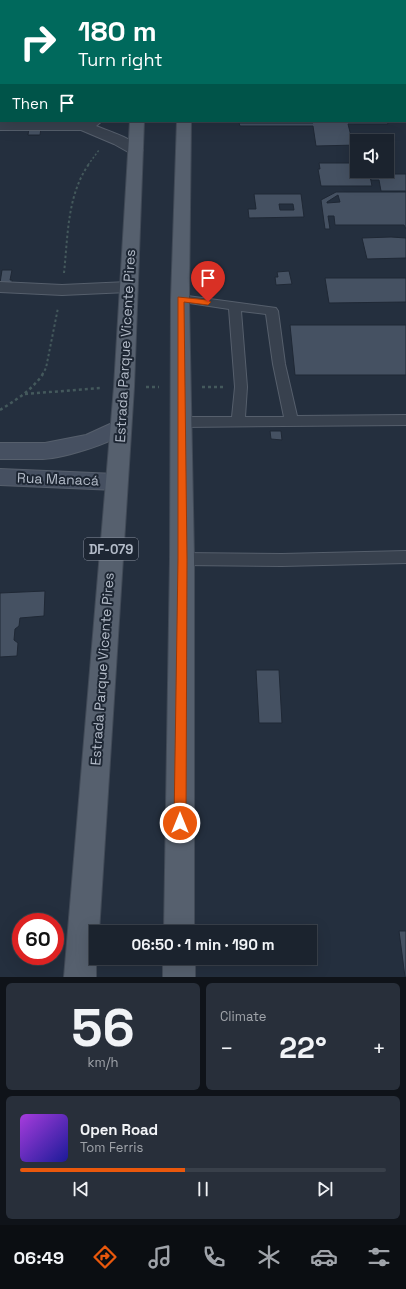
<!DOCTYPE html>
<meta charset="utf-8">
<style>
:root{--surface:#1b232e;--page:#282f3a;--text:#f1f3f6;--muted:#a0a4aa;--line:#39404a;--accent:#ea580c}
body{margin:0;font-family:"Space Grotesk",sans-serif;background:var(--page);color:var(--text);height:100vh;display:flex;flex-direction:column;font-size:15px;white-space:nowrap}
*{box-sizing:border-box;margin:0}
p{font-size:13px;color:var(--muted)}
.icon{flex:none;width:22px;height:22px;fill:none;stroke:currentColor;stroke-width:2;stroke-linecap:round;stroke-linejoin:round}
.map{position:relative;height:977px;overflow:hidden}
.sheet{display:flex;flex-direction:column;gap:6px;padding:6px;background:#0f1319;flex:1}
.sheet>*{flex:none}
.hud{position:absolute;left:0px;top:0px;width:406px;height:122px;box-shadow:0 4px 16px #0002,0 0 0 1px var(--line);background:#00695c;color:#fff;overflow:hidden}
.fabs{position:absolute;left:350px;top:134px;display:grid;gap:8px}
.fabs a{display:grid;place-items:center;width:44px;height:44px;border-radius:0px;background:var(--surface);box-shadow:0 4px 16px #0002,0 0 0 1px var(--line);font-size:20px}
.speed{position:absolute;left:12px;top:913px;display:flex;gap:8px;font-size:20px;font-weight:700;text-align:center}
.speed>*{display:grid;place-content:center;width:52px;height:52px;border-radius:50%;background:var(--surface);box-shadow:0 4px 16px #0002,0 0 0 1px var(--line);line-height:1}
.speed .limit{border:6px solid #d22;background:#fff;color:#111}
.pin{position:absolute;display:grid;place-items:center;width:34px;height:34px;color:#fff;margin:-41px -17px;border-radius:50% 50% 50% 0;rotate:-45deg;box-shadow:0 0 4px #0007}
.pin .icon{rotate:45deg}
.me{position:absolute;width:44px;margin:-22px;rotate:0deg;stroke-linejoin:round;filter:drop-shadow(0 0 3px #0008)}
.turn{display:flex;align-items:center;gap:14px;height:84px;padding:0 12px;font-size:18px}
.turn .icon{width:52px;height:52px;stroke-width:2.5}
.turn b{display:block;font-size:28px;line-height:34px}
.then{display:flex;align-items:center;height:38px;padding:0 12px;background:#0003;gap:8px;font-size:15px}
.big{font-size:30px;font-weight:600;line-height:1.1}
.sheet .tile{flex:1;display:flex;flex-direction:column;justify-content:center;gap:6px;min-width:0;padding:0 14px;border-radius:6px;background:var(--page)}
.sheet .dial{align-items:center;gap:0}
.dial b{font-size:52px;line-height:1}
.song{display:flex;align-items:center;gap:12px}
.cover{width:48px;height:48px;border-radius:6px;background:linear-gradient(135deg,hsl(280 70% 55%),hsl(240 70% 35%))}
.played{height:4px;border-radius:2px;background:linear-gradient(90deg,var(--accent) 45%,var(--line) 45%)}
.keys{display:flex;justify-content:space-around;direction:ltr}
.heat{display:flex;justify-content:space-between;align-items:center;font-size:22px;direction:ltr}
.sheet .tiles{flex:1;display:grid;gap:6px;grid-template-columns:1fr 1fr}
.tile:last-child{grid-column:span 2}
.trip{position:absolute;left:89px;top:925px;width:228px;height:40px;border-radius:0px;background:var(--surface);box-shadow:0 4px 16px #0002,0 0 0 1px var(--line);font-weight:600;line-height:40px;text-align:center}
.tabs{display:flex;height:64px;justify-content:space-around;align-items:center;background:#0b0e12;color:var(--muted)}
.tabs .icon{width:28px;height:28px}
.tabs .current{color:var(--accent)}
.tabs b{font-size:18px;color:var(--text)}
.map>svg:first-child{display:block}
</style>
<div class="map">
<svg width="406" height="977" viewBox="0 0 406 977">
<rect width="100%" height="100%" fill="#242f3e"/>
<g fill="#455162" stroke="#1f2835" fill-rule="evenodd">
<path d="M32,121H42L39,135H28Z"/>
<path d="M312,121H387L388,124H348L351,136H391L393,145H387V141H357V145L316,146L313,126H240L239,123H313Z"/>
<path d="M29,128H41L40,135H28Z"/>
<path d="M319,163H357V171H369L372,186H321L318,169H320Z"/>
<path d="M389,174H406V191H381L379,180H371L370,175Z"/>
<path d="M336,192H406V229L404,225H335L334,216H328L330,229H325L321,200ZM338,195L340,202L327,203V202Z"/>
<path d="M254,194H301L304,217L249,218L248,209H256ZM279,204H293L294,210H280Z"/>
<path d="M391,237L406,238V258L367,259L362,238Z"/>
<path d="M2,270H12L10,280H12V283H0Z"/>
<path d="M289,271L292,284L276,285L275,277H278L277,272Z"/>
<path d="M325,278H406V302L329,303Z"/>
<path d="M290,325H406V375H295Z"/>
<path d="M270,431H281L282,440L271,439Z"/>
<path d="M45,591L44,616L20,618L19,626L15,629L14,640L18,643L17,656L0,657V593Z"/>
<path d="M256,670H279L282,723H259Z"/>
<path d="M399,931H406V977H405Z"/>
</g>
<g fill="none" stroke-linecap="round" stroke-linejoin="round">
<defs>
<g id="lane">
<path d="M180,295L276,308L278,311L285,364L297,416L406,415V425L182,427L177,425L175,422L177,419L182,417H232L235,387L229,309L176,301L174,299L176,297ZM241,311L266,314L273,364L284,417H245L247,387Z"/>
<path d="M406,551V563L282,566L182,565L177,563L175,559L177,555L182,553L282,554Z"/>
</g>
<g id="street">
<rect x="0" y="20" width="1" height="8"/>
<path d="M102,121L96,126C108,131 135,139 143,150L140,153L135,155L130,153L114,144L81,130H0V122Z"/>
<path d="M0,282L62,285L128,282L134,283L137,287L134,291L128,292L62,295L0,292Z"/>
</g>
<g id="secondary">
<path d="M121,419L128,421L131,426C121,442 63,458 43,459C29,459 14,459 0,459V443H45L86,435Z"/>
<path d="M0,469L116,474L124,476L127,482L124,488L116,490L0,485Z"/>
</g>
<g id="primary">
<rect x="127" y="0" width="12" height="1"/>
<rect x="196" y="0" width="12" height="1"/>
<path d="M130,121H144L134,387L99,932H96V977H64L114,387Z"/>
<path d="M177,121H191L189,299L194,559V932H164L170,559L171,299Z"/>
<rect x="163" y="958" width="32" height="19"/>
</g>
</defs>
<use href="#lane" stroke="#565f6c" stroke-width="2"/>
<use href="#street" stroke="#565f6c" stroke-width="2"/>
<use href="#secondary" stroke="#565f6c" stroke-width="2"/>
<use href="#primary" stroke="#414a57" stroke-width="2"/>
<path stroke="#44595c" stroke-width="1.5" stroke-dasharray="2 2" stroke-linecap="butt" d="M88,165L99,150"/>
<g stroke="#44595c" stroke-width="2" stroke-dasharray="2.5 2.5" stroke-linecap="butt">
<path d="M64,273C68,236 67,195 89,164"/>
<path d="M42,375L46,368L58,308"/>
</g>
<g stroke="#44595c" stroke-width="2.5" stroke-dasharray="3 3" stroke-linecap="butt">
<path d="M146,387H159"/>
<path d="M202,387H223"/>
<path d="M25,394L101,388"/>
<path d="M0,410C16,400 32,390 43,374"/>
</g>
<use href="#lane" fill="#38414e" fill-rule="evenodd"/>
<use href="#street" fill="#38414e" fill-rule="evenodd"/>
<use href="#secondary" fill="#465061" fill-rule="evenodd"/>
<use href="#primary" fill="#56606e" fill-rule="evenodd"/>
</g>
<path fill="#ea580c" stroke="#983908" d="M178,297L208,300L211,302L208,305L184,302L187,559L186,823L184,827L180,829L176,827L174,823L178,559Z"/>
<g text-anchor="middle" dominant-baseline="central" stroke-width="4" stroke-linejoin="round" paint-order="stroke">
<rect fill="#1d2633" stroke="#878f9c" stroke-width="1" x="84" y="538" width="54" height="22" rx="3"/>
<g font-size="13" font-weight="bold" fill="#b4bcc9">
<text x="111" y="549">DF-079</text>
</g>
<g font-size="14" fill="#b4bcc9" stroke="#1d2633">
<text transform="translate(125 346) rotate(-87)">Estrada Parque Vicente Pires</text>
<text transform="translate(58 479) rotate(2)">Rua Manacá</text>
<text transform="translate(102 669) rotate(-86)">Estrada Parque Vicente Pires</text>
</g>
</g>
</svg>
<div class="fabs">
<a><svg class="icon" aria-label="sound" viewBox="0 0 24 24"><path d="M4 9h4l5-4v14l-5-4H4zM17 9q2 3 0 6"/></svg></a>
</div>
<div class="speed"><div class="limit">60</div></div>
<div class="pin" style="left:208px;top:302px;background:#d93025"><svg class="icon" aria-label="arrive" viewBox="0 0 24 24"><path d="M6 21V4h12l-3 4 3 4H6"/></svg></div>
<svg class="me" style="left:180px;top:823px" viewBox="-20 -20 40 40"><circle r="17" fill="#ea580c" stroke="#fff" stroke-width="3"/><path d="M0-11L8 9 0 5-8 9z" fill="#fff"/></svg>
<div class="trip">06:50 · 1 min · 190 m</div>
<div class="hud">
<div class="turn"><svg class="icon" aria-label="right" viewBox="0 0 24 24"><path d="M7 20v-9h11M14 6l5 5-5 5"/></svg><div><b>180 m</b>Turn right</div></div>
<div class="then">Then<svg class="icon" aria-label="arrive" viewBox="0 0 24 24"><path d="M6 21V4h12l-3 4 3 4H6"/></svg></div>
</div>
</div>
<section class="sheet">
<div class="tiles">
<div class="tile dial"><b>56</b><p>km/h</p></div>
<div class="tile"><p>Climate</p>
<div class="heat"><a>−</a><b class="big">22°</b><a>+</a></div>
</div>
<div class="tile">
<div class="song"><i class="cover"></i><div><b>Open Road</b><p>Tom Ferris</p></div></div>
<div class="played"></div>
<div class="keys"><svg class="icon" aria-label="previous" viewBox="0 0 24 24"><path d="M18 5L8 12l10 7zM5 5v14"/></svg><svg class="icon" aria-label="pause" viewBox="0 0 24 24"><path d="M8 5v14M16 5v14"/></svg><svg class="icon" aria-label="next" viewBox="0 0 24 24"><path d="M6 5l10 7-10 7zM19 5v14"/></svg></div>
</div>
</div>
</section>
<nav class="tabs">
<b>06:49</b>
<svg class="icon current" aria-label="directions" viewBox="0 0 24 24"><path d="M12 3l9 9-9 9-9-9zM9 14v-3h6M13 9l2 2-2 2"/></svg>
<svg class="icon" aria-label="music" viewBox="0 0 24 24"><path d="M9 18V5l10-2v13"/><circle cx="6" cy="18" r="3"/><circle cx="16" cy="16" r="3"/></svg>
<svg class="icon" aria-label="phone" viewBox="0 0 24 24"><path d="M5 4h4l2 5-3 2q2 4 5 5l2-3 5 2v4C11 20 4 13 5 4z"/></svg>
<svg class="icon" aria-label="climate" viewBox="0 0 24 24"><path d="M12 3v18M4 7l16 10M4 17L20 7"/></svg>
<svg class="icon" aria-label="car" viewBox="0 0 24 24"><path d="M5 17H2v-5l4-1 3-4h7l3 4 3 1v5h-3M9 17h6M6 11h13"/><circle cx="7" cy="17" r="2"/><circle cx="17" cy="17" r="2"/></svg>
<svg class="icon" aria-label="filters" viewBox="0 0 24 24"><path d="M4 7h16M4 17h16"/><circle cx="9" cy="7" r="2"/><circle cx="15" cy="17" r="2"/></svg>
</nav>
